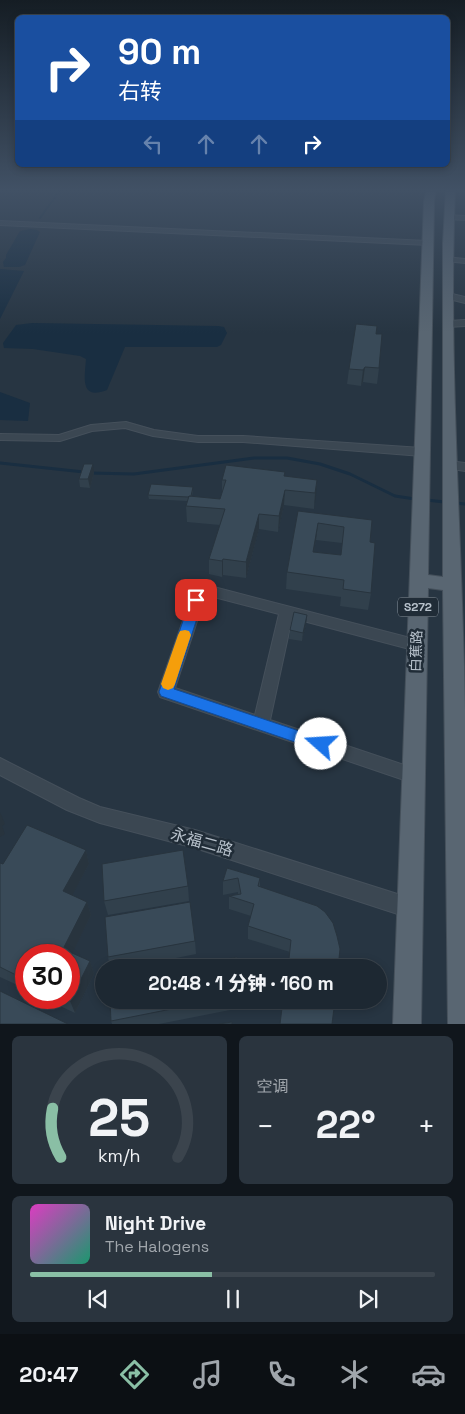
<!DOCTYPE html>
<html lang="zh">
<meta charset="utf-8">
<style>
:root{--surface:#1d2832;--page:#2a343e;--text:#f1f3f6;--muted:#a0a6ac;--line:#3b444d;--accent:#8abfa5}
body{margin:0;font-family:"Space Grotesk","Noto Sans SC",sans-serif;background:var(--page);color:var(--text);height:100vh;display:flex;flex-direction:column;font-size:19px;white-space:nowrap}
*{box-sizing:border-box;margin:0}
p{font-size:16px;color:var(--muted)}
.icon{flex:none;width:28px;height:28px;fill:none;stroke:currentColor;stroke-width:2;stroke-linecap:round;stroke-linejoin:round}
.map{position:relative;height:1024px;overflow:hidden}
.drawer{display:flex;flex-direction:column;gap:12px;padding:12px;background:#10161c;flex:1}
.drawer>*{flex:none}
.guide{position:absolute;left:15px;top:15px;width:435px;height:152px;border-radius:8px;box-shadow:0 2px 8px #0003,0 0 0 1px var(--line);background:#1a4fa0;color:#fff;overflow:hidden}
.speed{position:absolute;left:15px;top:944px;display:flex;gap:10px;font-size:25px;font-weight:700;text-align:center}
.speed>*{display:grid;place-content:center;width:65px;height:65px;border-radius:50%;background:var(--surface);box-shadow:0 2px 8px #0003,0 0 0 1px var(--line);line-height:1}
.speed .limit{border:8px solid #d22;background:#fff;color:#111}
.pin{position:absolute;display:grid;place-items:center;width:42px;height:42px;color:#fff;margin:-21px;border-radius:10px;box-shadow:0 2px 8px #0006}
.me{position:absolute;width:55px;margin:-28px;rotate:289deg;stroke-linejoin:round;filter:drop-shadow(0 0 4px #0008)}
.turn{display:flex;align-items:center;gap:18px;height:105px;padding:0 20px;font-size:22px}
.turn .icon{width:65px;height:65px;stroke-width:2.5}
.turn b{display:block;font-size:35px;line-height:42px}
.lanes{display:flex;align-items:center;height:48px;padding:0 20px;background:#0003;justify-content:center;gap:25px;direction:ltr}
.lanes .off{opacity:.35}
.big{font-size:38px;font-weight:800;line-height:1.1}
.drawer .tile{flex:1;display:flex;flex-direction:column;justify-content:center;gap:8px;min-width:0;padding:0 18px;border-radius:8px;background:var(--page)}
.drawer .dial{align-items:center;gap:0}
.dial svg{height:130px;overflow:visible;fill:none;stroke:var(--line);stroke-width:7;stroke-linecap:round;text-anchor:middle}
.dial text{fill:var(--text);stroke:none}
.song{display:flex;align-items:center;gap:15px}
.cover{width:60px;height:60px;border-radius:8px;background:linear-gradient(135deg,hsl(310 70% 55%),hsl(160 70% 35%))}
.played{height:5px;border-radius:2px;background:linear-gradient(90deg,var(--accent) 45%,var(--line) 45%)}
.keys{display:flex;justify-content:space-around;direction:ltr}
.heat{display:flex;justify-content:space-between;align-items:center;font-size:28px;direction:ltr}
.drawer .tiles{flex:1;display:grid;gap:12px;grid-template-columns:1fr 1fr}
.tile:last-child{grid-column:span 2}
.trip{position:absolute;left:95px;top:959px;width:292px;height:50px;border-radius:25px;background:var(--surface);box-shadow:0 2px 8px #0003,0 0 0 1px var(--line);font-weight:800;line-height:50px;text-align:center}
.tabs{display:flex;height:80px;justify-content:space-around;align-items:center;background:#0c1014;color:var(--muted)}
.tabs .icon{width:35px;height:35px}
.tabs .current{color:var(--accent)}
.tabs b{font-size:22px;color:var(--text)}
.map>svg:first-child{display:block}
</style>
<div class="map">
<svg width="465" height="1024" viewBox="0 0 465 1024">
<rect width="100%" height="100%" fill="#273542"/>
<g fill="#192e41">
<path d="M31,229L37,230L40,232L25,265L19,267H4L3,262L6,258V255L20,231Z"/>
<path d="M0,269L24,271L0,319Z"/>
<path d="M32,323L218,326L224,327L227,333L221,345L217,347H125L107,390C79,401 85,376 86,359L80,356L33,349L4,348L3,343L16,325Z"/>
<path d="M0,392L30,403L28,421L0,420Z"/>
</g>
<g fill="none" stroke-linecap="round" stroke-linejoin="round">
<path stroke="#192e41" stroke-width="2" d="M40,218L61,189"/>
<g stroke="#192e41" stroke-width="3">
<path d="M0,463L84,472"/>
<path d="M90,473L134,474L254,458H287L320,464L350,474L395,496L415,499"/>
<path d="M426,500L445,502"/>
<path d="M456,503L465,504"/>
</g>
<defs>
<g id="minor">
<path d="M445,215L465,216V220L448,219H445Z"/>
<path d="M0,221L428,241L432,243L428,245L0,225Z"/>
<path d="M445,257L465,259V263L445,261Z"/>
<path d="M448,293L465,297V303L445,298V294Z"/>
<path d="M465,320V326L448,327L443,324L448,321Z"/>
<path d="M126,422L154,430L198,436H243L422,448L428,452L422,456L243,442H198L153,436L125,428L92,431L60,441L0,440V434L59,435L91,425Z"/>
<path d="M449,461L465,463V471L445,468L443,465Z"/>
<path d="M210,586L422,641L424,645L422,649L417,651L292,618L270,720L419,770L422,775L419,780L413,783L160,697L158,692L192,595L194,591ZM210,596L279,614L255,715L175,688L204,600Z"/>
<path d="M0,758L79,798L100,807L195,830L410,898L417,901L420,908L417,915L410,918L195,848L100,823L67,810L0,775Z"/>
</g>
<path id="major" d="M427,189H436L434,201L428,575L443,577V243L446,189H455C448,363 462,536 465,709C465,814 465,919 465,1024H448L443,590L428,588L421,1024H393L424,201Z"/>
</defs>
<use href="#minor" stroke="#45505b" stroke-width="2"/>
<use href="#major" stroke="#45505b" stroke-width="2"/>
<use href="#minor" fill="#3b4752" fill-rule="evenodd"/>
<use href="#major" fill="#596672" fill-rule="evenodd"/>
</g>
<g fill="#31404c" fill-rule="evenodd">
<path d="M376,334L379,368L377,384L363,382L361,386L347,384L349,369Z"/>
<path d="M94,472L90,488L80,487L79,479Z"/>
<path d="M284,476L317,480L314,509L284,505L278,532L259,529L246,578L223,575L222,577L209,574V559L220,525L187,522L186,506L187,501L149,499L148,495L193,491L192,496L220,499L222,493V480Z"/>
<path d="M298,511L372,520L370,542L371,593L368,610L340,606L341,597L286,589L287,572ZM316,540L342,543L341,555L314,552Z"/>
<path d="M307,615L306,624L302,641L289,639L290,630Z"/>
<path d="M86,850L89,864L72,895L87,902L91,915L72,953L90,961L94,974L75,1013L43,998H69L26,955V989L0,977V863L3,864Z"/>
<path d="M227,868L260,878V887L317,906L290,952L248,939V926L251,916L229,909V896L238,894V892L223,895V881Z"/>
<path d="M188,886L189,901L108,915L104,901Z"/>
<path d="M195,941L196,954L126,968H110L108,957Z"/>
<path d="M110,1000H230V1010L159,1024H112L111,1021Z"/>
</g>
<g fill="#28343e">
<path d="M365,367L363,382L361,386L363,370Z"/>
<path d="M93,464L94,472L90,488L88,479Z"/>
<path d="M317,480L316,496L314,509L315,493Z"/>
<path d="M285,490L284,505L278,532L279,516Z"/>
<path d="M259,514V529L246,578V562Z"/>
<path d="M318,523L316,540L311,568L313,552Z"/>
<path d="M223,559V575L222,577V561Z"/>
<path d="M307,615L306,624L302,641L303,633Z"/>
<path d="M0,812L5,824L2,826L5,834L0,837Z"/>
<path d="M86,850L89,864L67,905L63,891Z"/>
<path d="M87,902L91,915L69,960L63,949Z"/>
<path d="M90,961L94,974L75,1013L70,1001Z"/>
</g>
<g fill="#394a58" stroke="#28343e" fill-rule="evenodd">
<path d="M356,324L377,326L376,334H382L379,368L365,367L363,370L349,369Z"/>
<path d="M84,464H93L88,479H79Z"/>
<path d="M226,465L285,472L284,476L317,480L315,493L285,490L279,516L259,514L246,562L223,559L222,561L209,559L225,509L186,506L189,496L220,499L226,480H222Z"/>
<path d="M151,484L193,487L191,496H189L188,497L148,495Z"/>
<path d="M298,511L372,520L370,542L375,543L371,593L343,589L344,580L287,572ZM318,523L344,527L341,555L313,552Z"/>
<path d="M294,612L307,615L303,633L290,630Z"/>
<path d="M27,825L86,850L63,891L87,902L63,949L90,961L70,1001L63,998H69V955H26V980L0,967V863L3,864Z"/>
<path d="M183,850L188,886L104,901L102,864Z"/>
<path d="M227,868L260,878L258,886L317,906L325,912L333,923L337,936L340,949L338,968H288L291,940L248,926L254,904L229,896L241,894L238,878L223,881Z"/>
<path d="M190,902L195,941L108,957L105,917Z"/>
<path d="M237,957L239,968H180Z"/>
<path d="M0,991L68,1024H0Z"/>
<path d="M110,1000H217L111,1021Z"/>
<path d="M283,1000H335L332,1024H280Z"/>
<path d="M232,1022V1024H219Z"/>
</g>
<linearGradient id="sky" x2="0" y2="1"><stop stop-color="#151d24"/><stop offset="0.57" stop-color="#415165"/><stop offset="1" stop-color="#415165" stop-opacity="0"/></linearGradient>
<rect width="465" height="333" fill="url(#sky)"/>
<path fill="#1a73e8" stroke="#114b97" d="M196,595L201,596L203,600L174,689L326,740L328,744L326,749L321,751L161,696L159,692L190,600L192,596Z"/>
<path fill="#f59e0b" d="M185,630L189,631L191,635L175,684L173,688L168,690L163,688L161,684L178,635L180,631Z"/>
<g text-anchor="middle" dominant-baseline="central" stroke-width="5" stroke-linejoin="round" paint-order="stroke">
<rect fill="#202c37" stroke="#8a959f" stroke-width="1" x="398" y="597.5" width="40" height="19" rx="4"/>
<g font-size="12" font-weight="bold" fill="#b8c2cc">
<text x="418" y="607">S272</text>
</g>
<g font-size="14" fill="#b8c2cc" stroke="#202c37">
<text transform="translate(416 651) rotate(-88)">白蕉路</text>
</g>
<g font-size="16" fill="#b8c2cc" stroke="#202c37">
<text transform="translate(202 842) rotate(16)">永福二路</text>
</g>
</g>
</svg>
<div class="speed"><div class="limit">30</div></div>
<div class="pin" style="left:196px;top:600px;background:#d93025"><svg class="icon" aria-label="arrive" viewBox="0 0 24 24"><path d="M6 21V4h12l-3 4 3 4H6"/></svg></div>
<svg class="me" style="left:321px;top:744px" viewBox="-20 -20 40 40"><circle r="19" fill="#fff"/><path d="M0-13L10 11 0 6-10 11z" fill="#1a73e8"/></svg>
<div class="trip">20:48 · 1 分钟 · 160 m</div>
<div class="guide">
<div class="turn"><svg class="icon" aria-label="right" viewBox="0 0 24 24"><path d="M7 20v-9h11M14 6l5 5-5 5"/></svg><div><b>90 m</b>右转</div></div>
<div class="lanes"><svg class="icon off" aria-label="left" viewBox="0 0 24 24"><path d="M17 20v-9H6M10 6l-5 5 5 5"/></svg><svg class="icon off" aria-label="ahead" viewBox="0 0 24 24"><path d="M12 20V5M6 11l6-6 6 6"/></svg><svg class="icon off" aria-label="ahead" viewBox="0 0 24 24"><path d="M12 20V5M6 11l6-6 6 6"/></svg><svg class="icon" aria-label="right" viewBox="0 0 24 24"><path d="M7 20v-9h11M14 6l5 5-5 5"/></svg></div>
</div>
</div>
<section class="drawer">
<div class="tiles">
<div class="tile dial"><svg viewBox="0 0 100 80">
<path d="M14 69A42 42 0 1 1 86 69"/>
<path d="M14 69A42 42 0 0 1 9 39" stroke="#8abfa5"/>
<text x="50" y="56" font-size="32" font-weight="700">25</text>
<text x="50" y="72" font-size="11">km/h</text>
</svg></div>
<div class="tile"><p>空调</p>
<div class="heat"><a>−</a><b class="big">22°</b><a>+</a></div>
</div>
<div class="tile">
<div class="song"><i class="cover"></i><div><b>Night Drive</b><p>The Halogens</p></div></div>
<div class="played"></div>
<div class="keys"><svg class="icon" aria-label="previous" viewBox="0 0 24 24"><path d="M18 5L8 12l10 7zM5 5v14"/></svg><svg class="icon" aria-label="pause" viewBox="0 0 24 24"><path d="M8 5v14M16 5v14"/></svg><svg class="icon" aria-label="next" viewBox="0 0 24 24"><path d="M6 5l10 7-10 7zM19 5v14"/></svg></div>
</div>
</div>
</section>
<nav class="tabs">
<b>20:47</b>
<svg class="icon current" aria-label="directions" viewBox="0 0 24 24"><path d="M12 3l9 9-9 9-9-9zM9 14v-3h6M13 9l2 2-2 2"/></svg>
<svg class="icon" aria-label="music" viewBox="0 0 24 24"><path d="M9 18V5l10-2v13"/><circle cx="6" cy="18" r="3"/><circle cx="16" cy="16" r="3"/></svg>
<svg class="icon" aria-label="phone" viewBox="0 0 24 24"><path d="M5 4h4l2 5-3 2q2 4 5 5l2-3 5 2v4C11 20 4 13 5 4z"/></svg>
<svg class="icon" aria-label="climate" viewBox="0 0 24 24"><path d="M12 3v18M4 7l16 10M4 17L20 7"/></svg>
<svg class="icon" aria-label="car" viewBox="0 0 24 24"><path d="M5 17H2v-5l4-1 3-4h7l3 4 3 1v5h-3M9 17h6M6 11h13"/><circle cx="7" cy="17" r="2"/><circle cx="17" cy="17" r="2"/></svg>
</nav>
